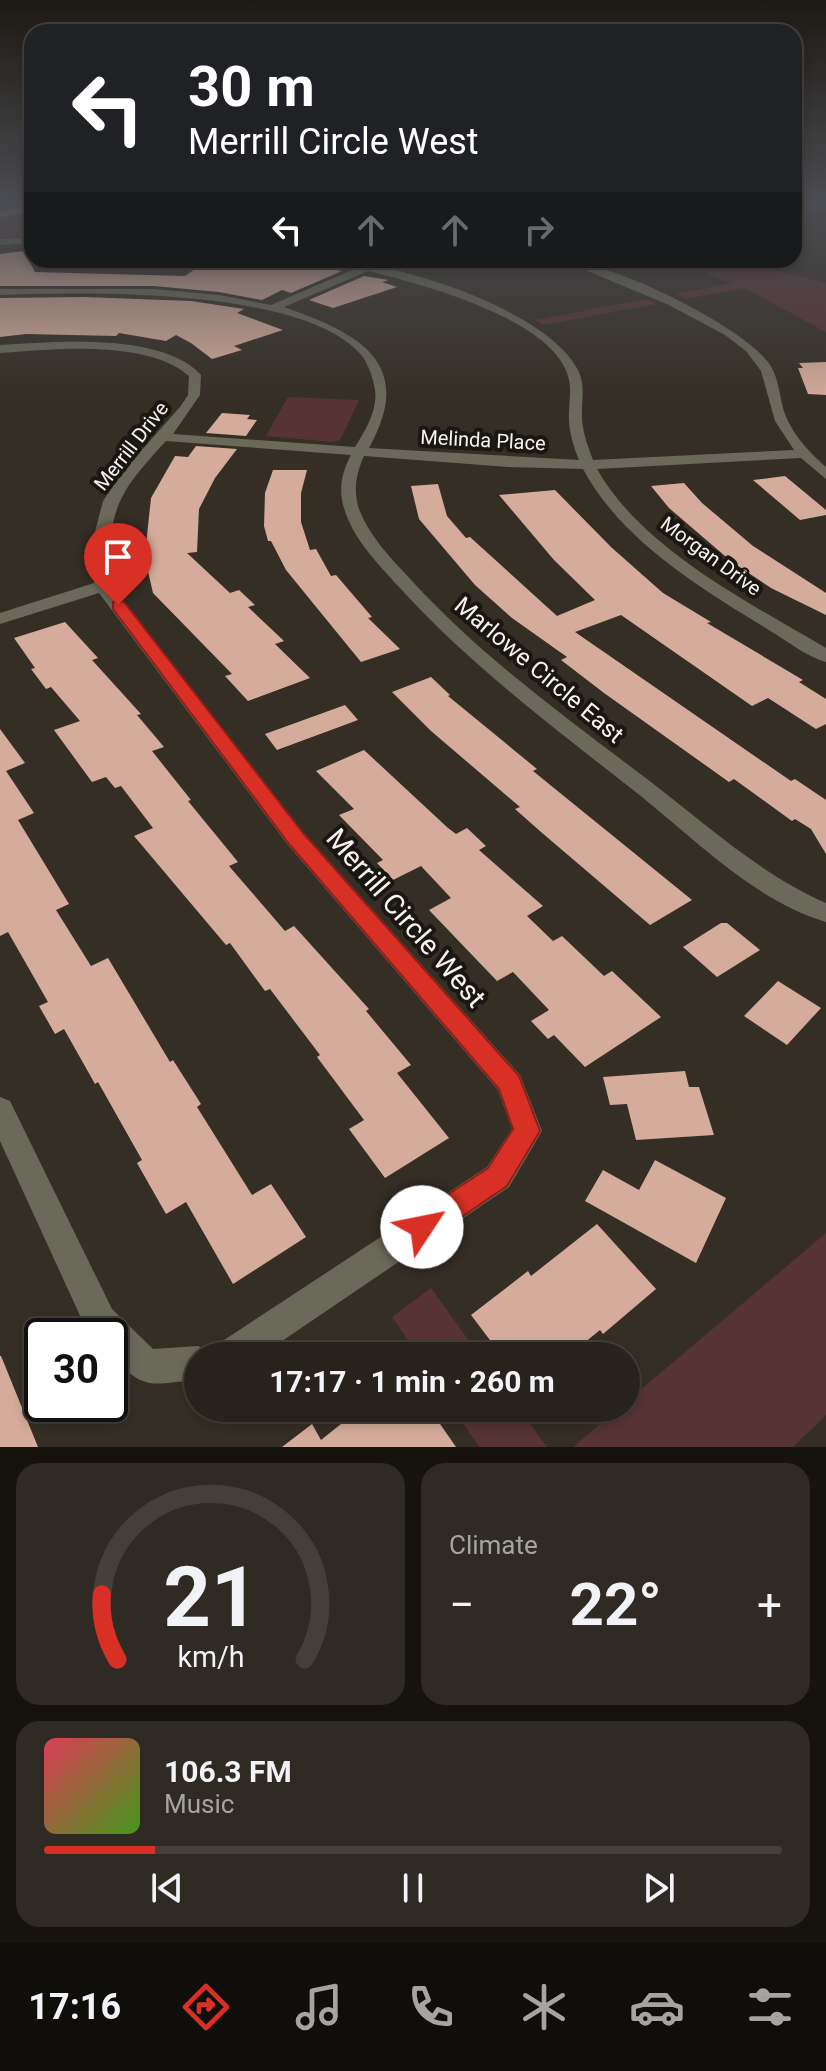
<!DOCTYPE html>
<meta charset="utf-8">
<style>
:root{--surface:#28221c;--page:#302a25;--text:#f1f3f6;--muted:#a5a4a3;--line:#443f3b;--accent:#d93025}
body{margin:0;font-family:Roboto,sans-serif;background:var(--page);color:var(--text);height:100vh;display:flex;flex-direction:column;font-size:30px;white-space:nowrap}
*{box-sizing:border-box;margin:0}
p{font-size:26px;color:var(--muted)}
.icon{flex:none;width:44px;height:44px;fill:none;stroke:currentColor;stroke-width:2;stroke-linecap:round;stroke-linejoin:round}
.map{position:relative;height:1447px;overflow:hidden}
.details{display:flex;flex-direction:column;gap:16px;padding:16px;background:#16130f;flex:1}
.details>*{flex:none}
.guide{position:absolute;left:24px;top:24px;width:778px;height:244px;border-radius:24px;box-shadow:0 4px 12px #0003,0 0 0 2px var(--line);background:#202124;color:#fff;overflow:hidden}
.speed{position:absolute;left:24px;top:1318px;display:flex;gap:16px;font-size:40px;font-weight:700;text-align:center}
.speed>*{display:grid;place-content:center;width:104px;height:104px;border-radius:50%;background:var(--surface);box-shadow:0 4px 12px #0003,0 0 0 2px var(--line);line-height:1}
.speed .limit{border:4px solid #111;border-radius:12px;background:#fff;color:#111}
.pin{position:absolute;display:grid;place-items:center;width:68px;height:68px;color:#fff;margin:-82px -34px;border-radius:50% 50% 50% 0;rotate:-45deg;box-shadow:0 0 8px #0007}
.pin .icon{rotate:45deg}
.me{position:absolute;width:88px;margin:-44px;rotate:56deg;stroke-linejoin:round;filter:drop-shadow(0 0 6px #0008)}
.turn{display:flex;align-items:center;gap:28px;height:168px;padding:0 32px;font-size:36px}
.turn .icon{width:104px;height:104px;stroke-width:2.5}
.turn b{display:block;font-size:56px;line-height:68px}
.lanes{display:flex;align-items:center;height:76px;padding:0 32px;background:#0003;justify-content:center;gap:40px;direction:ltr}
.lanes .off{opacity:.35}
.big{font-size:60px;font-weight:700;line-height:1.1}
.details .widget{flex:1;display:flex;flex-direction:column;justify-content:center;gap:12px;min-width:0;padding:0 28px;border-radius:24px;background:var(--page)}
.details .dial{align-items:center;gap:0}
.dial svg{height:208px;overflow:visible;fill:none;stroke:var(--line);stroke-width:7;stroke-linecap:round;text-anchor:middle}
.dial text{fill:var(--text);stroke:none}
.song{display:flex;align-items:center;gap:24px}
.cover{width:96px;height:96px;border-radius:12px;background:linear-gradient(135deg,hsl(350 70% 55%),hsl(100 70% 35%))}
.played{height:8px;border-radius:4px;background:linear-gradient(90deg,var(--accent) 15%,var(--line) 15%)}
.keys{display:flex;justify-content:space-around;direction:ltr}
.heat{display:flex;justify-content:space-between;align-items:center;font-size:44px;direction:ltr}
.details .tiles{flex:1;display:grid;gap:16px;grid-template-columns:1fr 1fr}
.widget:last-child{grid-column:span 2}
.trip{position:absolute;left:184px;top:1342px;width:456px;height:80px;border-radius:40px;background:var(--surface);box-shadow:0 4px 12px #0003,0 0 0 2px var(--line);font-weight:700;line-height:80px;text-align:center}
.tabs{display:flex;height:128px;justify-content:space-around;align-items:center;background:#100e0b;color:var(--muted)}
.tabs .icon{width:56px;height:56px}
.tabs .active{color:var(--accent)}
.tabs b{font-size:36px;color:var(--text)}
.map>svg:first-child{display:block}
</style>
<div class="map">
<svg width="826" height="1447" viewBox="0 0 826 1447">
<rect width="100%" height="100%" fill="#352e25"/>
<g fill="#573336">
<path d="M32,212V235L0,238V217Z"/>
<path d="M672,260H736L826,283V332L744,288L686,299L676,294L732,283Z"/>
<path d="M646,299L656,304L543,325L535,320Z"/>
<path d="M288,397L359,400L340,440L332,442L266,436Z"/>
<path d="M826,1233V1415L793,1447H573L619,1408H626V1402Z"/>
<path d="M431,1288L480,1356H419L392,1317Z"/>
<path d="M453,1408H518L547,1447H479Z"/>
</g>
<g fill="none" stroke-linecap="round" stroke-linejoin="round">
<path stroke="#101d02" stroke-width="3" d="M794,217L826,214"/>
</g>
<g fill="#d5ac9b">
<path d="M24,251L35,272L185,276L208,260H279L342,271L291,293L282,290L262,300L219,292L154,286H0V254Z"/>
<path d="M364,276L389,280L382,282L397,287L333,308L309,300Z"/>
<path d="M84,297L191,301L244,309L237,313L283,330L234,346L242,350L212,359L191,343L176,335L166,341L119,333L116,336L26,334L0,337V298Z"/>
<path d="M826,362V395L808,394L798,368H803L799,363Z"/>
<path d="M222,413L250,415L247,419L257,420L246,436L206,433Z"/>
<path d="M196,446L237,449L215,478L199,509L197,552L187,553L230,593L239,590L255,605L248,607L284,641L275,644L310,678L248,701L225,676L232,674L153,593L142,545H146L151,498L175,456L188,457Z"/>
<path d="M273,470H307L301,493V522L310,550L316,549L331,576L336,575L372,617L368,618L400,649L361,662L286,570L271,541H268L264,526L265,493Z"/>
<path d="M785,476L826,510V515L800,520L753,480Z"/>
<path d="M684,483L702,503L753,546L826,593V615L771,588L732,562L669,508L651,486Z"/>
<path d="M438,484L447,516L466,538L470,537L557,616L595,600L554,560L499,495L555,490L611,547L663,593L711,622L707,623L803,680L799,682L826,699V724L816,729L768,698L752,706L621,615L575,632L791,781L795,779L826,800V854L811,829L795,819L792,821L734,779L729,782L604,693L561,660L567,657L512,618L475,585L419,519L411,486Z"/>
<path d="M65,622L98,658L92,660L141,714L137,715L164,747L152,751L191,800L188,801L238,862L229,866L285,931L294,926L369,1009L366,1011L411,1065L397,1073L449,1138L385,1178L349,1129L364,1120L317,1057L320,1055L270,989L265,991L230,943L226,945L134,836L153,828L121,786L115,788L106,777L92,782L54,730L80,721L51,687L46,689L31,669L35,668L14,638Z"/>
<path d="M431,677L450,695L448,696L537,769L533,771L692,900L650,925L541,832L515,809L520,807L431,731L392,692Z"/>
<path d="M345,705L358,720L277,750L265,734Z"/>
<path d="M0,729L25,763L6,771L34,813L18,820L69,904L56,910L91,966L108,958L170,1062L173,1060L201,1104L197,1107L252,1195L271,1184L306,1237L233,1284L186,1202L166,1214L137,1163L142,1160L98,1082L95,1084L64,1029L55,1034L39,1006L48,1002L8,932L0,936Z"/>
<path d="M364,750L448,828L456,834L467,828L486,846L479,850L543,906L527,916L553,941L562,936L604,976L612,971L661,1017L585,1067L554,1035L548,1039L531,1021L549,1010L513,972L497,981L429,910L451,898L421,866L393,880L377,863L383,860L339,815L354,809L316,771Z"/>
<path d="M721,923H727L760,950L717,977L683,947Z"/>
<path d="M778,981L821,1008L787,1045L744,1016Z"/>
<path d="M685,1071L689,1087H699L714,1135L636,1140L627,1104L610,1105L603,1077Z"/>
<path d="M655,1160L726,1198L696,1263L585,1201L603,1170L639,1190Z"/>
<path d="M597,1224L656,1289L603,1334L600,1330L568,1356H502L471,1315L528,1271L531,1276Z"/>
<path d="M0,1356H1L38,1447H0Z"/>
<path d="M361,1408H429L456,1447H282L312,1424L321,1440Z"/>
</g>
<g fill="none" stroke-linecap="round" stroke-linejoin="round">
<g fill="#6b695a" fill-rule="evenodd">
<path d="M32,237V243L0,245V239Z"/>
<path d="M327,260C390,260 546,308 578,370C586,386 581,402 582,419C583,433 588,447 593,460L794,450L775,421L761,371L746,351L725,335L669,305L561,260C608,260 739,324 768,362C778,375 779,392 783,408C790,432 808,451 826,467V479L801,458L597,469C642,549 750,603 826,648V662C807,657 789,642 772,632C704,590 622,542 583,469L508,467L364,456C356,474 353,491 359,509C370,538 393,560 413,582C484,659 568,719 651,782C707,825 760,874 826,903V922C753,900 695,839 637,793C554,728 470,665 399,587C378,564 353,539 344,508C338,489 342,472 351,455L166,441C116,495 107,511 111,586L304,833L520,1075L542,1131L509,1187L260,1356H213L218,1344L487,1167L512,1129L498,1090L288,845L99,593L0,624V613L94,583L95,532L103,501L123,471L180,407L188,395L189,376C147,339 53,349 0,353V345C55,342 162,332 201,375L200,395L173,434L355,447C365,431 378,410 375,390C374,381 368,363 362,356C306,287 84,292 0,295V289H154L219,295L271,305L357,268ZM368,271C421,284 551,318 568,376C572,388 569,401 569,413C568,429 573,445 579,460L369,448C417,362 358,333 284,307Z"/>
<path d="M0,1097L10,1101L112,1309L153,1349L198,1346L210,1351L212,1356H198V1380C148,1384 147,1392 110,1355V1336H91L88,1333L0,1141Z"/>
</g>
<path fill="#8d8971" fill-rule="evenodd" d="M32,206V212L0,217V211Z"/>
</g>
<linearGradient id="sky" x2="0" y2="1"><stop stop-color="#1d1914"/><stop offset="0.5" stop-color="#4b4c51"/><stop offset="1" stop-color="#4b4c51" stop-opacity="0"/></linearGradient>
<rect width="826" height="402" fill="url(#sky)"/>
<path fill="#d93025" stroke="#8d1f18" stroke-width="2" d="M118,601L124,602L304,834L519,1076L540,1131L507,1186L432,1237L422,1241L412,1237L407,1227L412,1218L488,1168L513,1129L499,1089L289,844L113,609V602Z"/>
<g text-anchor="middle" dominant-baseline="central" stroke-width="8" stroke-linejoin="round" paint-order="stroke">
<g font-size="20" fill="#f8f3ee" stroke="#1a1713">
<text transform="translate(483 440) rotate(3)">Melinda Place</text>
<text transform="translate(131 446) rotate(-52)">Merrill Drive</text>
<text transform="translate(711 556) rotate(36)">Morgan Drive</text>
</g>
<g font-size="24" fill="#f8f3ee" stroke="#1a1713">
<text transform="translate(539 670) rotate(40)">Marlowe Circle East</text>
</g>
<g font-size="28" fill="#f8f3ee" stroke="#1a1713">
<text transform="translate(406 918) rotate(49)">Merrill Circle West</text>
</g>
</g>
</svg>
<div class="speed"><div class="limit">30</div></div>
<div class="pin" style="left:118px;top:605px;background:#d93025"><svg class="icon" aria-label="arrive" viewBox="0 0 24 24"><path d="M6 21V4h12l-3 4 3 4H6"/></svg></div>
<svg class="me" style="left:422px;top:1227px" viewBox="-20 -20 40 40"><circle r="19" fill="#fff"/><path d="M0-13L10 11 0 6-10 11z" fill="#d93025"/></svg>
<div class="trip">17:17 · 1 min · 260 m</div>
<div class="guide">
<div class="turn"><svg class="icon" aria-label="left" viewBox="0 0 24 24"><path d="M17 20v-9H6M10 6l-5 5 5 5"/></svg><div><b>30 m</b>Merrill Circle West</div></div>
<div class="lanes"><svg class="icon" aria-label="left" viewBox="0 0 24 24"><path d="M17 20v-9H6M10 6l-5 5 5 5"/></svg><svg class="icon off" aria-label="ahead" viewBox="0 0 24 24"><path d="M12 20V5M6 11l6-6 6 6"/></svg><svg class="icon off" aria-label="ahead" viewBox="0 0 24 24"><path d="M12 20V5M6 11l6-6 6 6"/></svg><svg class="icon off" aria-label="right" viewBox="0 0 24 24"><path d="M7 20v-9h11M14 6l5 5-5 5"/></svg></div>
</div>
</div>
<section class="details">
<div class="tiles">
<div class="widget dial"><svg viewBox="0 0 100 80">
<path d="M14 69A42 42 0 1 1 86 69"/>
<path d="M14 69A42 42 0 0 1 8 44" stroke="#d93025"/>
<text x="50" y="56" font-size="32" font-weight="700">21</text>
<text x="50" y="72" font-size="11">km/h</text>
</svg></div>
<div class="widget"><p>Climate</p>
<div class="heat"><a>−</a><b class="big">22°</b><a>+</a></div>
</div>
<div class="widget">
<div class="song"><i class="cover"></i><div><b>106.3 FM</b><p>Music</p></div></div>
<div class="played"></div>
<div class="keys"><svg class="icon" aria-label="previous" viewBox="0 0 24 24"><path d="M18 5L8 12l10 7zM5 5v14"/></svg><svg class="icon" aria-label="pause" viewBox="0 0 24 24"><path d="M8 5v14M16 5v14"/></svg><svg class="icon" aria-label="next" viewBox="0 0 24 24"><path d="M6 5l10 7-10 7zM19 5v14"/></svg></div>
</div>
</div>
</section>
<nav class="tabs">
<b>17:16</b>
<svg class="icon active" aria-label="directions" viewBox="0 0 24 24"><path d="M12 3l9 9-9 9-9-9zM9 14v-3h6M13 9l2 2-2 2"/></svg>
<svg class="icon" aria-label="music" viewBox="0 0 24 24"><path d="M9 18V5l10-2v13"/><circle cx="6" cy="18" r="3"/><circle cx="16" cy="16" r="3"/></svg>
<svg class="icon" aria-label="phone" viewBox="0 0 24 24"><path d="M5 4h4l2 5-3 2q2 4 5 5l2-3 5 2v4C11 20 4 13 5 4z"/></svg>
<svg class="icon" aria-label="climate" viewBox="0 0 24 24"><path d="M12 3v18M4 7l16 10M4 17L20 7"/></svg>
<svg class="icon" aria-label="car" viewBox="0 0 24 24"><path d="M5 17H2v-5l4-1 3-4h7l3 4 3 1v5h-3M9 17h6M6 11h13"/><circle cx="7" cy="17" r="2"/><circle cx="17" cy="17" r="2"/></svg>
<svg class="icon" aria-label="filters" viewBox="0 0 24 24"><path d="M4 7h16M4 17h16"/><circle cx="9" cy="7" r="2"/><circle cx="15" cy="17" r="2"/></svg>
</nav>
